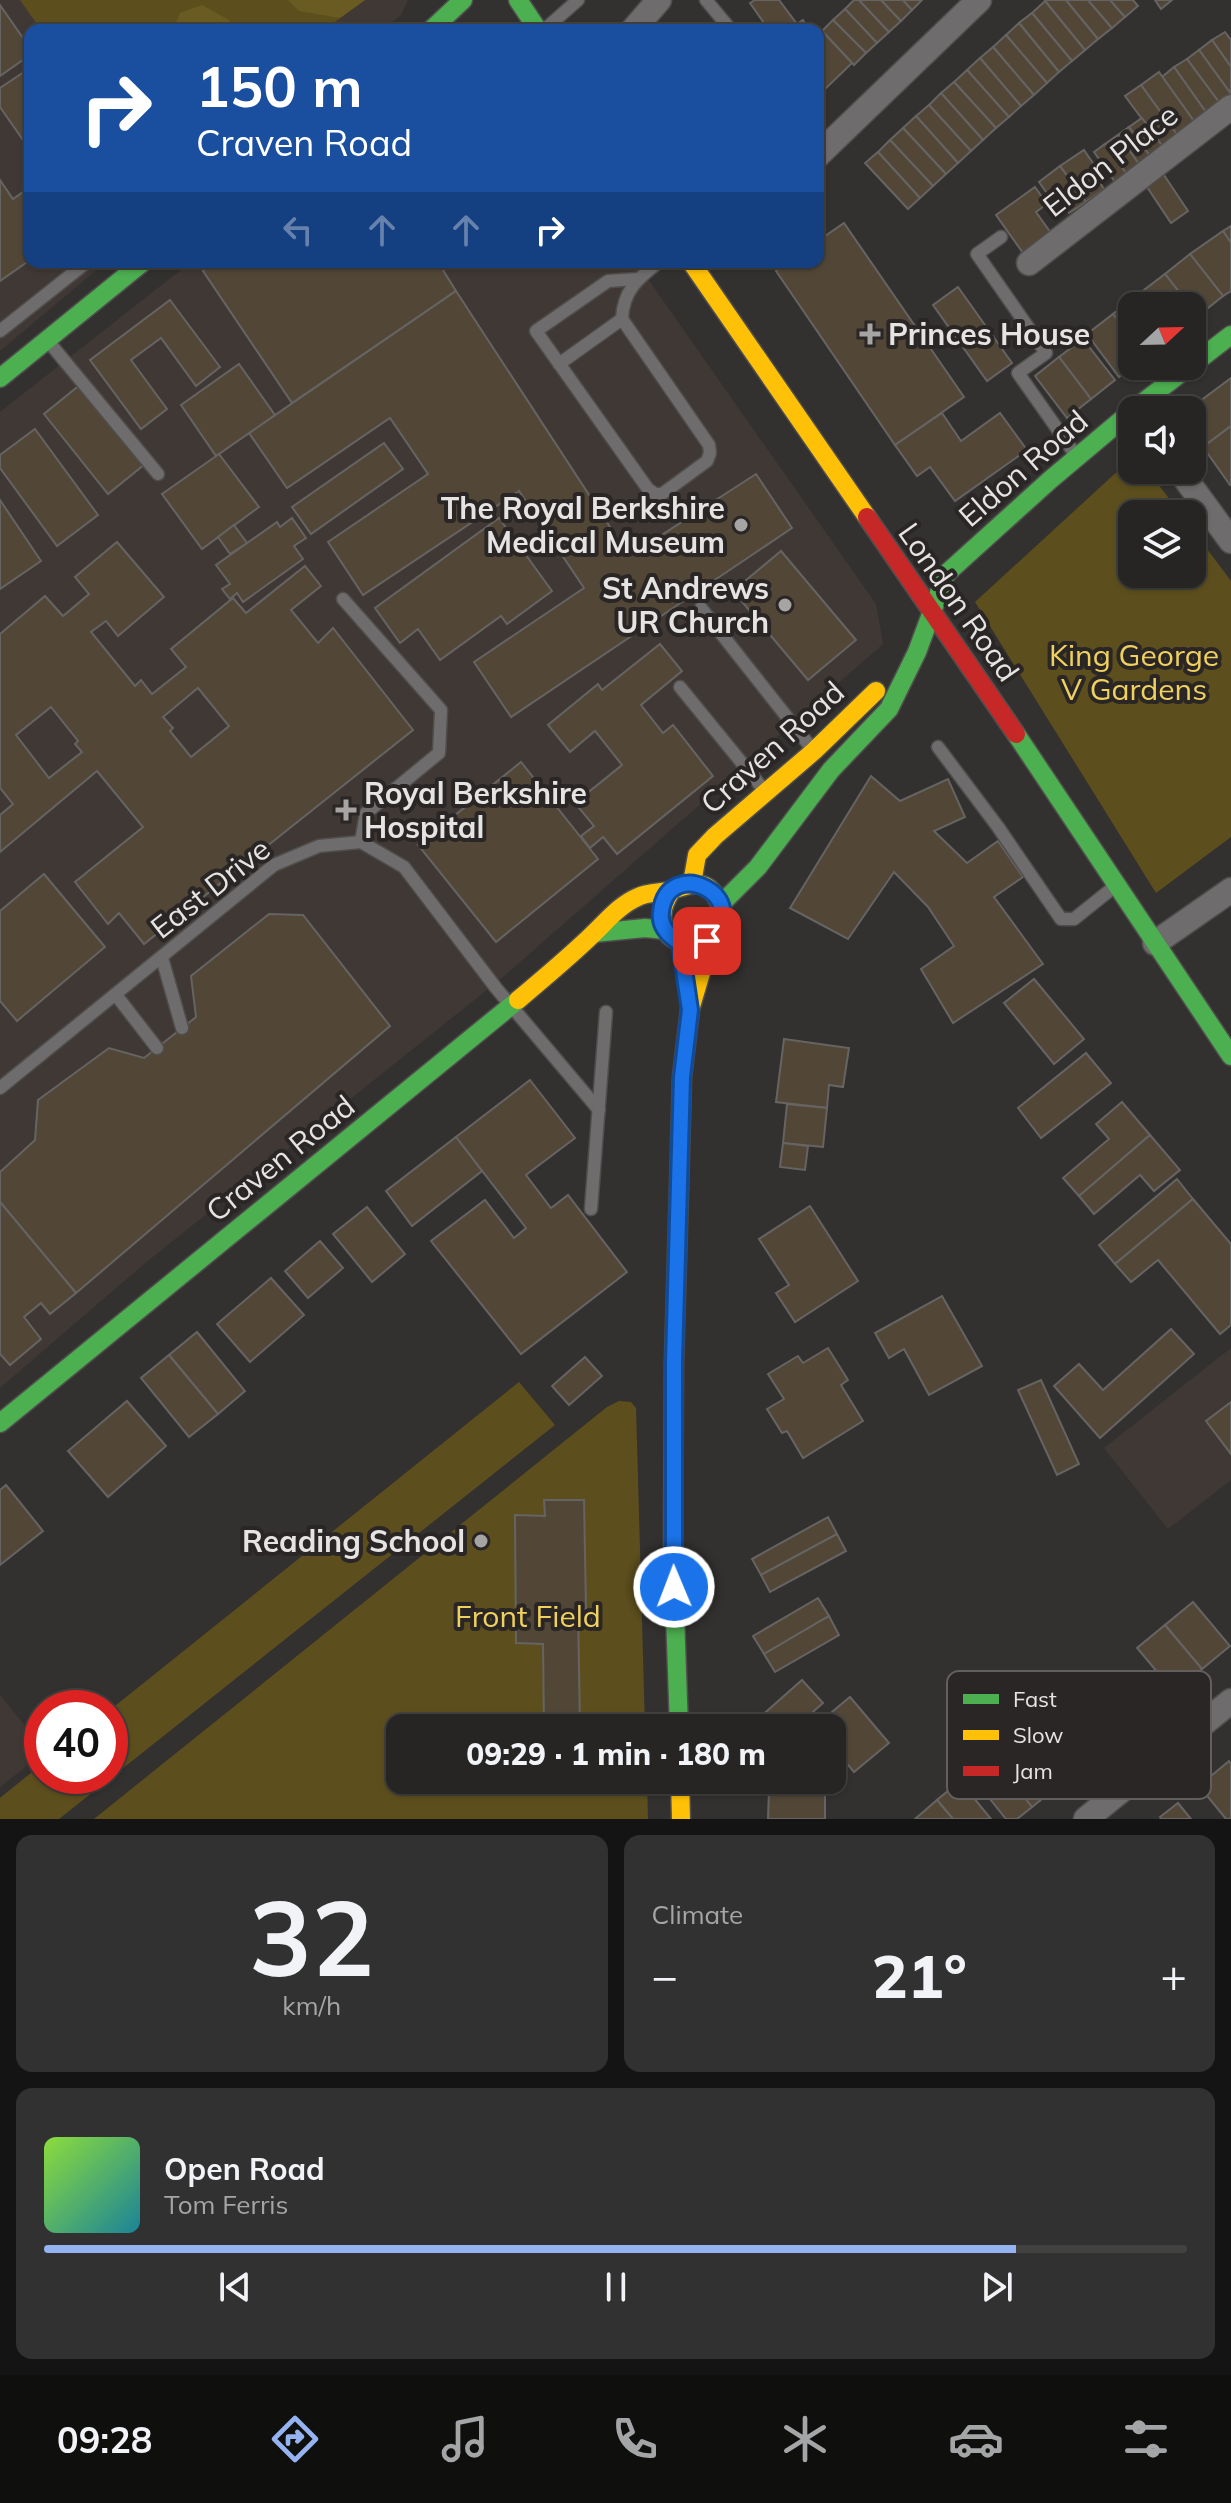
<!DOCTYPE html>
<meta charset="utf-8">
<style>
:root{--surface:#262524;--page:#323131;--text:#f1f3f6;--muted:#a4a5a6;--line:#424241;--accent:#95b2f1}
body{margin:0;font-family:Mulish,sans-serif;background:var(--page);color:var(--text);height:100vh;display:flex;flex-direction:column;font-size:30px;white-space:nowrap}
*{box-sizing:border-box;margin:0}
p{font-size:26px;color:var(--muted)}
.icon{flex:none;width:44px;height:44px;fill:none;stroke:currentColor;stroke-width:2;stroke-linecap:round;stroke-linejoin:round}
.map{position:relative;height:1819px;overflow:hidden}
.panel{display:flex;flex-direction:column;gap:16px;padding:16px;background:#151414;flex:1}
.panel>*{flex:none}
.banner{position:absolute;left:24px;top:24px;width:800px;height:244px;border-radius:16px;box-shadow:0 2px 6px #0004,0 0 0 2px var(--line);background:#1a4fa0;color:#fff;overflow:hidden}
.needle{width:52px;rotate:68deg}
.controls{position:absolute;left:1118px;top:292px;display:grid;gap:16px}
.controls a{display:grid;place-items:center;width:88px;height:88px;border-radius:16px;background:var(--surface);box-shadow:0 2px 6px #0004,0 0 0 2px var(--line);font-size:40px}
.speed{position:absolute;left:24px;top:1690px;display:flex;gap:16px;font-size:40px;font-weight:700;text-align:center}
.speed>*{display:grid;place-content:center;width:104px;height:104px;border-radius:50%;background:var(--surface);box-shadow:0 2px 6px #0004,0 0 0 2px var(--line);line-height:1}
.speed .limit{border:12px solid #d22;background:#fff;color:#111}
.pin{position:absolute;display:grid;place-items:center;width:68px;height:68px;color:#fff;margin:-34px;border-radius:16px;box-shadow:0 4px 12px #0006}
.me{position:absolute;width:88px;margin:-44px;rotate:359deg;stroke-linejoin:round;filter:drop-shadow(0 0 6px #0008)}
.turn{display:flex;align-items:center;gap:28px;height:168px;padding:0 40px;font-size:36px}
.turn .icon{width:104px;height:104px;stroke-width:2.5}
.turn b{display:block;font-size:56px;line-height:68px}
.lanes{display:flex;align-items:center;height:76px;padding:0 40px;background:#0003;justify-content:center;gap:40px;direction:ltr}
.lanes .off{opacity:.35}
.big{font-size:60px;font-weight:800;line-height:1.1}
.panel .card{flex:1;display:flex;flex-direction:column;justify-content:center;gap:12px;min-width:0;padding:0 28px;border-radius:16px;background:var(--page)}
.panel .dial{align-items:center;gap:0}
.dial b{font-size:104px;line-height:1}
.song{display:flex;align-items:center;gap:24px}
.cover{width:96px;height:96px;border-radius:12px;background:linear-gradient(135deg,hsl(90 70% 55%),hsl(190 70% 35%))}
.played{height:8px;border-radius:4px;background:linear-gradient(90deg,var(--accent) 85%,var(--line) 85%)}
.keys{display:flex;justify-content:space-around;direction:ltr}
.heat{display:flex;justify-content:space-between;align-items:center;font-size:44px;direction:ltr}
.panel .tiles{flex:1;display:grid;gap:16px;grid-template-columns:1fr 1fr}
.card:last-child{grid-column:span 2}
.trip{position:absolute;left:386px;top:1714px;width:460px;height:80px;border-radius:16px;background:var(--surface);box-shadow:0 2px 6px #0004,0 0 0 2px var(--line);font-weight:800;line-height:80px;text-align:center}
.tabs{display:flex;height:128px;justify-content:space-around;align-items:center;background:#0f0f0e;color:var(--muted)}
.tabs .icon{width:56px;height:56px}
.tabs .selected{color:var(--accent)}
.tabs b{font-size:36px;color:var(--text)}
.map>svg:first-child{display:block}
</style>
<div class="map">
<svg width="1231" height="1819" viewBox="0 0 1231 1819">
<rect width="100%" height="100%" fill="#333130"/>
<g fill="#403834">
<path d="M0,0H408L401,15L382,30H30V262H106L0,351Z"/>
<path d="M191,262H636L876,604L883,644L503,977L144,1264L0,1388V412Z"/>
<path d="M1231,1348V1480L1168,1529L1104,1448Z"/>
<path d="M0,1695L42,1747V1754L0,1787Z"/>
</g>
<g fill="#5d4f1d">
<path d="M20,0H365L324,30H41Z"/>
<path d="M1132,458V470H1147L1181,514H1132V574H1192V529L1231,581V837L1156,893L975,602Z"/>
<path d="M519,1382L555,1425L59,1819H0V1798L42,1764V1776H110V1710Z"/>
<path d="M619,1401L631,1402L636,1408L645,1728H400V1780H647L648,1819H94L607,1407Z"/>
</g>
<g fill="#6a5b22">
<path d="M288,0H365L340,18L299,11Z"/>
<path d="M202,5L229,20L235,30H173L180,13Z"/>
</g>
<g fill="#524737" stroke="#656463" stroke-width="2" fill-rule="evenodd">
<path d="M755,0H779L797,24L789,30H769L750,3Z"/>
<path d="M854,0H859L889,32L877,43L845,9Z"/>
<path d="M859,0H881L901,21L889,32Z"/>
<path d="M881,0H903L912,10L901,21Z"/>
<path d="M903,0H922L912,10Z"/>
<path d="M1047,0H1066L1098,39L1085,50L1045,1Z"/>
<path d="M1066,0H1088L1112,28L1098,39Z"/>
<path d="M1088,0H1110L1125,17L1112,28Z"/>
<path d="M1110,0H1133L1138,6L1125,17Z"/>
<path d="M1155,0H1172L1161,9Z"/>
<path d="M1045,1L1085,50L1072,61L1032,13Z"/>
<path d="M0,5L30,48V55L0,76Z"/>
<path d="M845,9L877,43L866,53L833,20Z"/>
<path d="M1032,13L1072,61L1059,72L1019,23Z"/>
<path d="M803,20L809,30H789L797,24Z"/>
<path d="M833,20L866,53L854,65L822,31Z"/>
<path d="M1019,23L1059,72L1047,83L1006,35Z"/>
<path d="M822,31L852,63L819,95L818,34Z"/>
<path d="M1225,32L1231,40V67L1212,40Z"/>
<path d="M1006,35L1047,83L1034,95L993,47Z"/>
<path d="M1212,40L1231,67V94L1199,50Z"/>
<path d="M993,47L1034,95L1021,106L980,58Z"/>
<path d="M1199,50L1231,94V98L1221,105L1187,59Z"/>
<path d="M980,58L1021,106L1009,117L967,70Z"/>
<path d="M1187,59L1221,105L1208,115L1174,67Z"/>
<path d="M1174,67L1208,115L1196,124L1162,77Z"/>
<path d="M30,68V150L0,107V88Z"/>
<path d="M967,70L1009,117L996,128L954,82Z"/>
<path d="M1159,72L1196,124L1178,136L1141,85Z"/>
<path d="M954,82L996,128L983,140L941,93Z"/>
<path d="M1141,85L1178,136L1163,147L1125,96Z"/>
<path d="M941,93L983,140L971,151L929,105Z"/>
<path d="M929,105L971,151L958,163L916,116Z"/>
<path d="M916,116L958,163L946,174L903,128Z"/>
<path d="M1142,118L1163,147L1150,156L1129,127Z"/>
<path d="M1129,127L1150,156L1139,164L1118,135Z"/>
<path d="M903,128L946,174L933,186L890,140Z"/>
<path d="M1118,135L1139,164L1126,173L1105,144Z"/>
<path d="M890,140L933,186L920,198L878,152Z"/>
<path d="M1105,144L1126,173L1115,182L1094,152Z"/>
<path d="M1084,150L1095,166L1091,169L1104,189L1086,202L1060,166Z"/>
<path d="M878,152L920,198L908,209L865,163Z"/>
<path d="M1060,166L1086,202L1069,213L1056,195L1051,199L1039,182Z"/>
<path d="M1162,172L1188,211L1171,223L1145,184Z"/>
<path d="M0,180L13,199L30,187V260L0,281Z"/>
<path d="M1035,187L1047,204L1036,212L1051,233L1023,253L996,215Z"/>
<path d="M844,223L964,397L895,445L776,271L788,262H818V241Z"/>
<path d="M1231,226V243L1223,231Z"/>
<path d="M1223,231L1231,243V291L1223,296L1190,254Z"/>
<path d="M1190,254L1223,296L1198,316L1165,274Z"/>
<path d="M216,262H438L456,291L292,403L203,271Z"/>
<path d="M1165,274L1190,306H1150L1140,293Z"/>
<path d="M958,287L1012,363L987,381L933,305Z"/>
<path d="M456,291L629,556L756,474L792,528L511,717L474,662L584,588L519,491L363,595L328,542L428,474L390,418L287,488L249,433Z"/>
<path d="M1140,293L1150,306H1132V338L1113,314Z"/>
<path d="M170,300L220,367L196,386L161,338L131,360L167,409L141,429L90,360Z"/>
<path d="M1113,314L1132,338L1133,366L1119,377L1087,334Z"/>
<path d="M1083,339L1115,380L1091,399L1059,357Z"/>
<path d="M1059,357L1091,399L1067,418L1035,376Z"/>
<path d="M239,364L275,415L216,456L181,405Z"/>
<path d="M1231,378V426L1203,447L1192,432V410H1188Z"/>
<path d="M81,384L145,464L108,494L44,414Z"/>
<path d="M942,413L961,441L1000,413L1027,450L955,501L930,467L917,476L895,445Z"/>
<path d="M1231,426V484L1230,485L1203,447Z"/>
<path d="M35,429L98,515L57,546L0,468V455Z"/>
<path d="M384,443L403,469L311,534L292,507Z"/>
<path d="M219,454L259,507L202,549L162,494Z"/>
<path d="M0,500L41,561L0,589Z"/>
<path d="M292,518L306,538L294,546L303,559L243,602L237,593L230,599L222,589L230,584L216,565L277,522L280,527Z"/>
<path d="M499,518L552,591L507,624L501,616L440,660L418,629L400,643L375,608Z"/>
<path d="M234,525L247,543L230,554L218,537Z"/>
<path d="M117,542L164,597L118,636L106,621L91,632L135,686L141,680L152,694L186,667L171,649L233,598L246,613L305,566L321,586L291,610L318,643L333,628L413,730L144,944L119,913L108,924L75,882L143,827L97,771L0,852V815L13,804L0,788V634L45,596L63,616L89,594L75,577ZM198,688L229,726L191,757L170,731L173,728L163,717ZM51,707L78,741L75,744L82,752L49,778L16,735Z"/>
<path d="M781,551L856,640L808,680L733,591Z"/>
<path d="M660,644L682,671L641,705L663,733L673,725L713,776L617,854L603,837L590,848L581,836L594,826L575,803L622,765L595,731L570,752L548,725L598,684L602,690Z"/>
<path d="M521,762L598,859L496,942L418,845Z"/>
<path d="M871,776L900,801L948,779L965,817L934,831L967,863L998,841L1023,877L994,897L1043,964L953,1023L921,969L954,946L928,907L894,872L848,939L790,908Z"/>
<path d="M44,874L105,947L17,1021L0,1001V911Z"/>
<path d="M269,914L303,915L390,1026L76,1293L0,1202V1172L35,1140L38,1100L109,1048L144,1058L196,1017L191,976Z"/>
<path d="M1034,979L1084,1039L1054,1064L1004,1003Z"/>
<path d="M784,1039L849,1048L843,1087L829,1085L827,1108L776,1102Z"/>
<path d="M1086,1053L1111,1083L1041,1138L1018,1108Z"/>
<path d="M530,1080L575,1138L526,1175L551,1208L568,1195L627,1272L521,1354L431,1241L485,1200L514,1238L526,1228L456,1137Z"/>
<path d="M1122,1102L1150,1135L1079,1196L1063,1178L1109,1139L1096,1124Z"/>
<path d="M787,1104L827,1108L823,1147L783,1143Z"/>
<path d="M1150,1135L1180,1170L1154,1191L1140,1175L1094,1214L1079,1196Z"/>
<path d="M456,1137L482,1171L412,1226L386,1191Z"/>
<path d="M783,1143L808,1146L805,1170L780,1167Z"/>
<path d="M1177,1179L1193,1199L1115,1264L1099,1245Z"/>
<path d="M1193,1199L1231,1244V1325L1220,1334L1158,1260L1131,1282L1115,1264Z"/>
<path d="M0,1202L76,1293L50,1314L41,1303L24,1317L41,1339L10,1365L0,1354Z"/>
<path d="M810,1206L858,1281L795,1322L776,1293L789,1285L759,1239Z"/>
<path d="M367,1207L405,1254L372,1282L333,1234Z"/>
<path d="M320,1241L343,1268L308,1298L285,1271Z"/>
<path d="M271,1278L304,1315L250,1362L217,1324Z"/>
<path d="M942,1296L982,1366L929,1395L904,1349L889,1358L875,1333Z"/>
<path d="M1171,1329L1194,1354L1100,1438L1054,1386L1079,1364L1103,1390Z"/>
<path d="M197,1332L245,1391L218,1414L169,1355Z"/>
<path d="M828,1348L848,1380L841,1385L863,1421L803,1458L787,1431L782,1433L767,1409L784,1399L768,1374L798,1356L803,1363Z"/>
<path d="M169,1355L218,1414L189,1437L141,1378Z"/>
<path d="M585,1357L602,1376L569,1405L552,1386Z"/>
<path d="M1041,1380L1079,1464L1057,1475L1018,1390Z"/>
<path d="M127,1401L166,1446L108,1497L68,1451Z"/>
<path d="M1231,1402V1454L1206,1421Z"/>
<path d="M6,1485L43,1531L0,1565V1490Z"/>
<path d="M544,1500H584L586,1609L578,1610L580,1728H544L543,1644L516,1643L515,1515L545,1516Z"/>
<path d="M828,1517L837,1534L761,1575L752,1559Z"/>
<path d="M837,1534L846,1551L770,1592L761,1575Z"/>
<path d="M818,1598L829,1616L764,1654L753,1636Z"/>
<path d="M1193,1602L1230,1646L1202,1669L1165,1625Z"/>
<path d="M829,1616L839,1635L775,1672L764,1654Z"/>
<path d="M1165,1625L1202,1669L1174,1692L1137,1648Z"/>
<path d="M802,1680L823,1703L795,1728H768L759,1718Z"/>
<path d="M850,1697L889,1743L854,1772L832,1746V1728L815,1726Z"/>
<path d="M1025,1755L1053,1790L1032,1807L1004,1772Z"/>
<path d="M1229,1761L1231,1764V1819H1226L1199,1786Z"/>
<path d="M1004,1772L1032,1807L1017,1819H1006L982,1789Z"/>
<path d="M960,1781L991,1819H953L937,1800Z"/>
<path d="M769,1789L825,1790V1819H768Z"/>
<path d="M937,1800L953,1819H915Z"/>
<path d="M1178,1803L1191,1819H1161L1160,1817Z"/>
</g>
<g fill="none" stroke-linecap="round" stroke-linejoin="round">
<defs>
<g id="lane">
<path d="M706,0L731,30"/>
<path d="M544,30L578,0"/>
<path d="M1001,237L977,254L1046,353L1018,373L1075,454"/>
<path d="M622,319L709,445L710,453L707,461L662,494H655L648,489L536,331L608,281L636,279"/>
<path d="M0,331L87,262"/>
<path d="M48,341L158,474"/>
<path d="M559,364L622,319C623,291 638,278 659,262"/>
<path d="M343,599L441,710L439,753L366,813L361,842"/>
<path d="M701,608L813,750"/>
<path d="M680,687L764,790"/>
<path d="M938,747L998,827L1061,919H1074L1114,887"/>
<path d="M162,958L182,1028"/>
<path d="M116,995L157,1048"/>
<path d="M0,1088L274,865L319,846L361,842L404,867L496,988L599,1110"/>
<path d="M591,1209L606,1012"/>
</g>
<g id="street">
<path d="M633,30L659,0"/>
<path d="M818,155L979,0"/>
<path d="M1029,263L1231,107"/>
<path d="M1179,470L1231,541"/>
<path d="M1155,943L1231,890"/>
<path d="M1086,1819L1231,1701"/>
</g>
<g id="fast">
<path d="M518,0L538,30"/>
<path d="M431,30L463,0"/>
<path d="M1192,365L1231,335"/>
<path d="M0,378L143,262"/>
<path d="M1133,410L1190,366"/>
<path d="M1016,734L1231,1056"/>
<path d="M721,904L758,867L831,770L889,709L917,652L946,574L1050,480L1132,411"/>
<path d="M594,933L645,928L665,930"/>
<path d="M679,1188L674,1362L673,1558L679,1728"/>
<path d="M0,1423L518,1000"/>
</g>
<g id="slow">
<path d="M691,262L867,517"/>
<path d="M692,883L697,855L715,836L814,751L876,691"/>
<path d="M518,1000C543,979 568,958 591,936C606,922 619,905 638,897C647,892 658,893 668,891C689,885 706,875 719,902C724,912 723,923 716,931C694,960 640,937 672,890"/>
<path d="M679,1188L682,1077L690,1010L712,936"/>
<path d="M680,1780L681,1819"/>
</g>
<path id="jam" d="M867,517L1016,734"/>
</defs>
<use href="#lane" stroke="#4f4e4d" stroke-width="15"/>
<use href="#street" stroke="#4f4e4d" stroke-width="27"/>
<use href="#fast" stroke="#4f4e4d" stroke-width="21"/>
<use href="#slow" stroke="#4f4e4d" stroke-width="21"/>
<use href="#jam" stroke="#4f4e4d" stroke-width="21"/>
<use href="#lane" stroke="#6e6c6c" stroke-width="12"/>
<use href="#street" stroke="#6e6c6c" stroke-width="24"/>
<use href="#fast" stroke="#4caf50" stroke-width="18"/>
<use href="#slow" stroke="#ffc107" stroke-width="18"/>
<use href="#jam" stroke="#c62828" stroke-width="18"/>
</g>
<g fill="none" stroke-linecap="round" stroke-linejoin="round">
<defs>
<path id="route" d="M674,1587V1362L682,1077L690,1010L680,943C669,936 659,926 661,912C667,854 758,896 707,941"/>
</defs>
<use href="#route" stroke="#114b97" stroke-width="20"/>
<use href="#route" stroke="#1a73e8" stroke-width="14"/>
</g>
<g fill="#a7a5a4" stroke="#2a2625" stroke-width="3">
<path d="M866 322h8v8h8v8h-8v8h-8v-8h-8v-8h8z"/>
<circle cx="741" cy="525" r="8"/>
<circle cx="785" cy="605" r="8"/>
<path d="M342 798h8v8h8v8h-8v8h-8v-8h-8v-8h8z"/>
<circle cx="481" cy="1541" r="8"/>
</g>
<g text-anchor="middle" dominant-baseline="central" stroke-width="8" stroke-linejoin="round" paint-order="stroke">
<g font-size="30" fill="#e6e4e3" stroke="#2a2625">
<text transform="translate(1110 160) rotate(-38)">Eldon Place</text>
<text transform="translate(1023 468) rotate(-41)">Eldon Road</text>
<text transform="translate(959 602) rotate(55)">London Road</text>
<text transform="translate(772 747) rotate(-42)">Craven Road</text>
<text transform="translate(210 888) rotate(-38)">East Drive</text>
<text transform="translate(280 1158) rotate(-39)">Craven Road</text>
</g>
<g font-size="30" font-weight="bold" fill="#e6e4e3" stroke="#2a2625" text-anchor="end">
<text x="888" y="334" text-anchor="start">Princes House</text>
<text x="725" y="508">The Royal Berkshire<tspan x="725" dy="34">Medical Museum</tspan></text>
<text x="769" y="588">St Andrews<tspan x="769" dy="34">UR Church</tspan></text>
<text x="364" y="793" text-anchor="start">Royal Berkshire<tspan x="364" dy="34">Hospital</tspan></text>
<text x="465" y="1541">Reading School</text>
</g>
<g font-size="30" fill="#f0d15d" stroke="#2a2625">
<text x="1134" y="655">King George<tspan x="1134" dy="34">V Gardens</tspan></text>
<text x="528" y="1616">Front Field</text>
</g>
</g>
<rect x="947" y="1671" width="264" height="128" rx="12" fill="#2a2625" stroke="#625f5e" stroke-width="2"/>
<rect x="963" y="1694" width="36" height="10" fill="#4caf50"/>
<rect x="963" y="1730" width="36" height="10" fill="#ffc107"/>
<rect x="963" y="1766" width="36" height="10" fill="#c62828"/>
<g font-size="22" fill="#e6e4e3">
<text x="1013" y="1707">Fast</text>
<text x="1013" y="1743">Slow</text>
<text x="1013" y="1779">Jam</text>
</g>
</svg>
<div class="controls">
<a><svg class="needle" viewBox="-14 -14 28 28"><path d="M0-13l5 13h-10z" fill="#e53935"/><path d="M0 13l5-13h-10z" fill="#a4a5a6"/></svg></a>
<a><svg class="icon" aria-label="sound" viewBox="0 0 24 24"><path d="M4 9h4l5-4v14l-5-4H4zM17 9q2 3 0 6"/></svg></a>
<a><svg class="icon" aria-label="layers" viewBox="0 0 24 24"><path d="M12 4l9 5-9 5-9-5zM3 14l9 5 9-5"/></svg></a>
</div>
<div class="speed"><div class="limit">40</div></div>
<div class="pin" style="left:707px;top:941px;background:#d93025"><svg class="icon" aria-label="arrive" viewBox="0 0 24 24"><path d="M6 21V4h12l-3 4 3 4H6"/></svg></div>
<svg class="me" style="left:674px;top:1587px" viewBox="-20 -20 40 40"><circle r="17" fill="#1a73e8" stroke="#fff" stroke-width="3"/><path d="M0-11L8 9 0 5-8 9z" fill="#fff"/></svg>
<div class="trip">09:29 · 1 min · 180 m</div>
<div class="banner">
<div class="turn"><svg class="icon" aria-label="right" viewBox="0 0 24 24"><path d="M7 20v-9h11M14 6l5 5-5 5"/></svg><div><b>150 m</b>Craven Road</div></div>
<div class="lanes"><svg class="icon off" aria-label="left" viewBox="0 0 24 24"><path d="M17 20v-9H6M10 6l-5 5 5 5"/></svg><svg class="icon off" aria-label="ahead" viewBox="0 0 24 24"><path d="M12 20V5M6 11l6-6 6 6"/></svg><svg class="icon off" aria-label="ahead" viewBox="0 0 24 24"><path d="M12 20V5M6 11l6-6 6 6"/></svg><svg class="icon" aria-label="right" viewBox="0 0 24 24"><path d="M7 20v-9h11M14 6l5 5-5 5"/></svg></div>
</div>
</div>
<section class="panel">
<div class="tiles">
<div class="card dial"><b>32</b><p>km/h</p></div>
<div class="card"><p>Climate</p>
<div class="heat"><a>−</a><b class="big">21°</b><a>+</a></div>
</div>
<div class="card">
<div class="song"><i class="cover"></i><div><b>Open Road</b><p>Tom Ferris</p></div></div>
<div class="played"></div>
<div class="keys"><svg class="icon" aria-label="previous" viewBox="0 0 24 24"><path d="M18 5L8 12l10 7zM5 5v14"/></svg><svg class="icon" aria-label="pause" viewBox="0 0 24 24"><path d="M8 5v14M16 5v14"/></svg><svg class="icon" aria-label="next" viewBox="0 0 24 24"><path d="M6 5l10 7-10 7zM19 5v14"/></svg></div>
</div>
</div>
</section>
<nav class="tabs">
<b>09:28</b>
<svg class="icon selected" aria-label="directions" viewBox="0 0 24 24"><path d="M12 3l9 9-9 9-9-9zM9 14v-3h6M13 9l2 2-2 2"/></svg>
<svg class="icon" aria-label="music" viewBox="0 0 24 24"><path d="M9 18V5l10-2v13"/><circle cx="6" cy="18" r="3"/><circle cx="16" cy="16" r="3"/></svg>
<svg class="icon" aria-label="phone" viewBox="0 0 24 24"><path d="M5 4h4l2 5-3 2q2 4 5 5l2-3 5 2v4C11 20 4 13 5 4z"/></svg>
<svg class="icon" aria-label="climate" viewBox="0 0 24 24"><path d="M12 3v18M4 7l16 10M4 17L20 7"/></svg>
<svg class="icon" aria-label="car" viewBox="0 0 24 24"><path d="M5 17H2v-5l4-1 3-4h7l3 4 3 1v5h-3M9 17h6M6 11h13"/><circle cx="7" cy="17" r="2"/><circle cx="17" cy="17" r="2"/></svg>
<svg class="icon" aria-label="filters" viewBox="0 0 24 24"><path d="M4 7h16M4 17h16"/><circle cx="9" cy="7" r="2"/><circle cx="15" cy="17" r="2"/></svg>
</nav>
